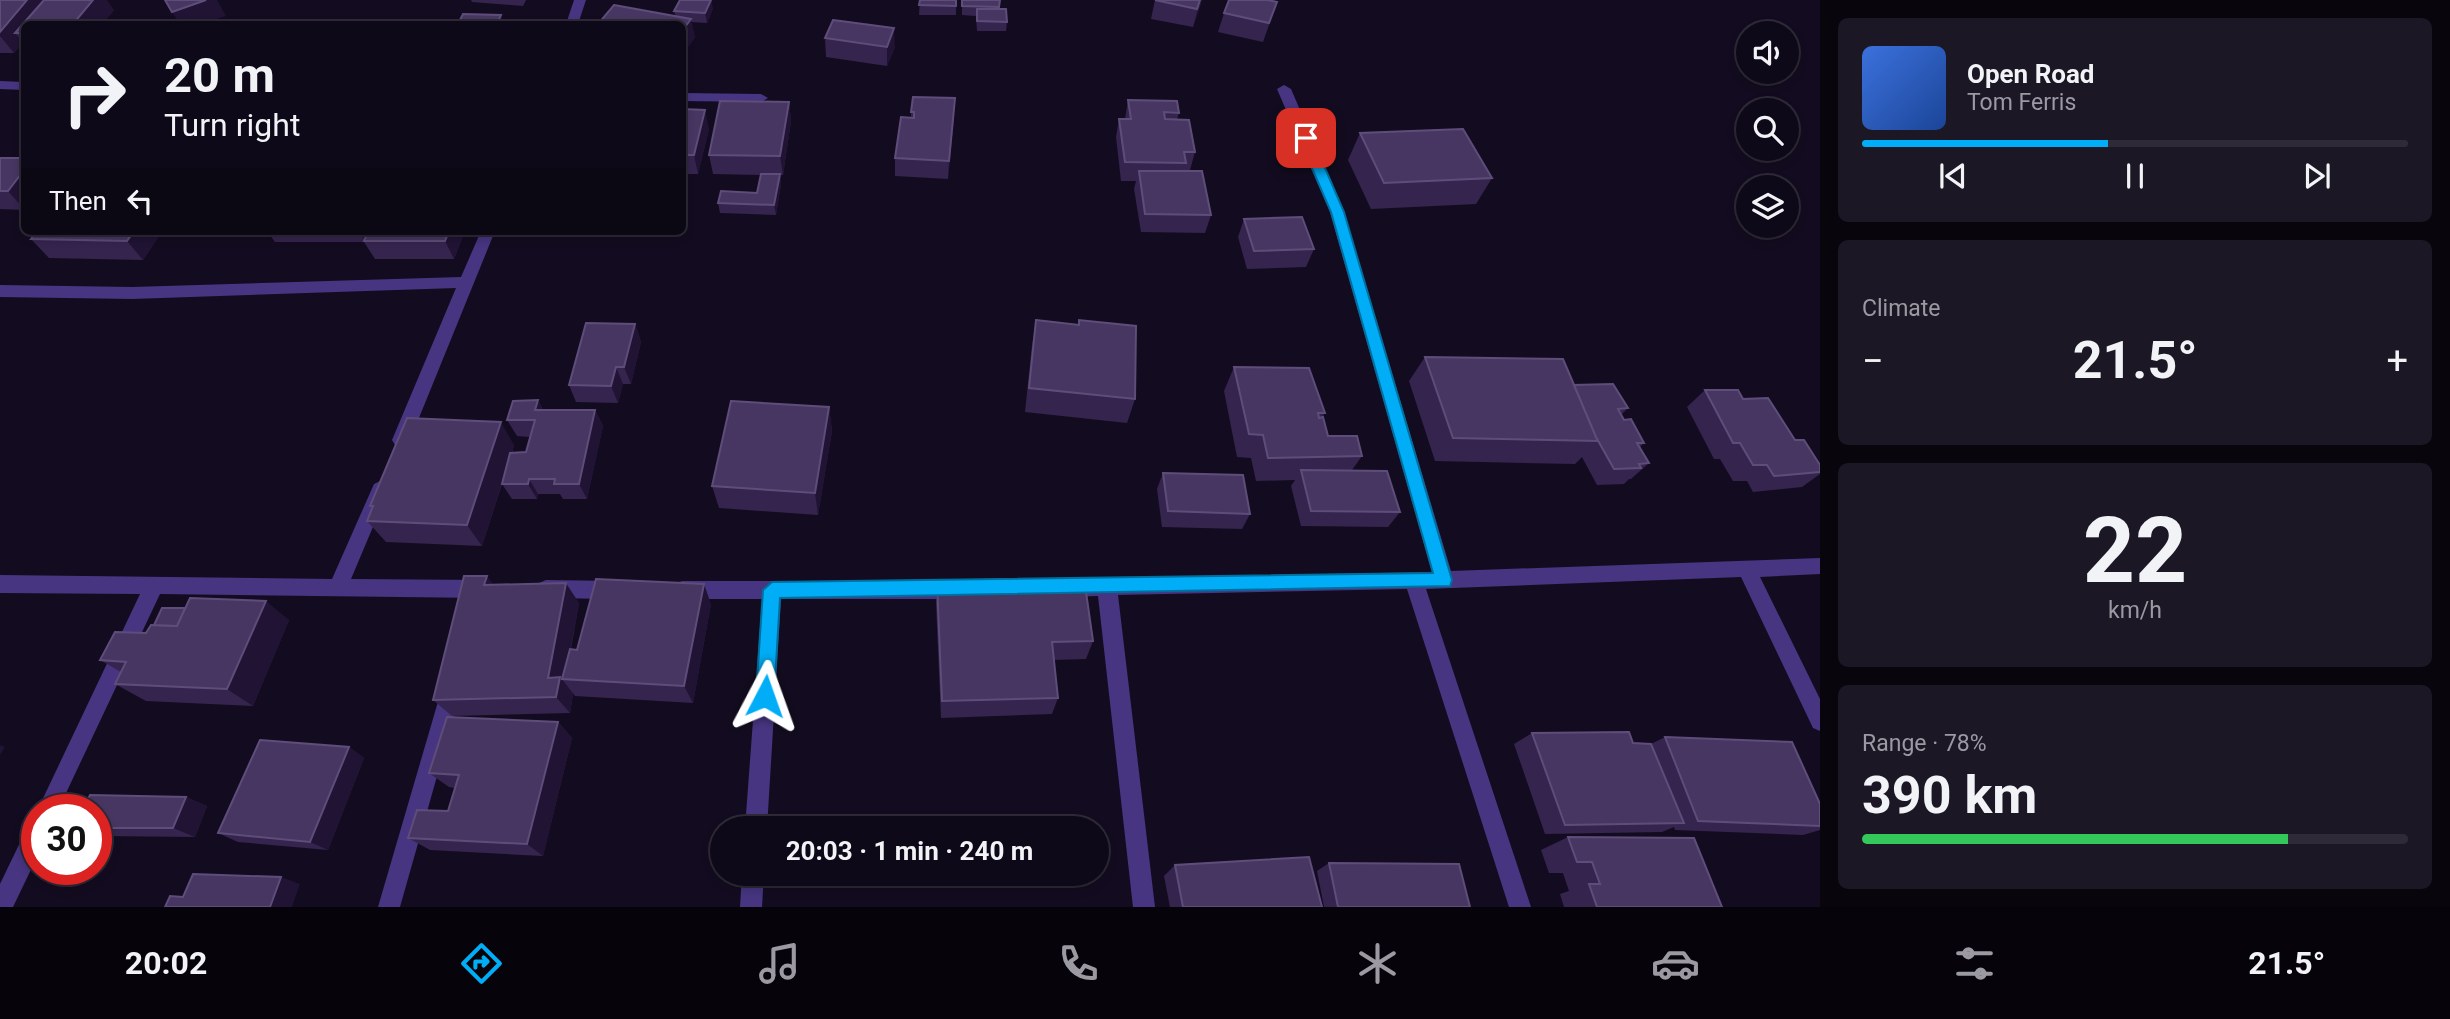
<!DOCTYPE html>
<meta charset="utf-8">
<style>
:root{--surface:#0e0918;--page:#1c1725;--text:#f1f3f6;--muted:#9b9aa2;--line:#2e2a37;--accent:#00adf6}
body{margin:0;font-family:Roboto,sans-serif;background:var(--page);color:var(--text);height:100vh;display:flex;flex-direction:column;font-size:26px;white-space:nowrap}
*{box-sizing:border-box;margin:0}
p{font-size:23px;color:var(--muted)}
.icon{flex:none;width:38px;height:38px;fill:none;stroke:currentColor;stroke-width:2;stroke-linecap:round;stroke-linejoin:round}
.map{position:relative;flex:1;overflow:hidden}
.drawer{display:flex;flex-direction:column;gap:18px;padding:18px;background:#08050d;width:630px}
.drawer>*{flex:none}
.banner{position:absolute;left:21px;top:21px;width:665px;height:214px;border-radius:10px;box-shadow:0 4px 10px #0003,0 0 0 2px var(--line);background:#0e0918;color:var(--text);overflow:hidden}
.tools{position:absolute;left:1736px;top:21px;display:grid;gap:14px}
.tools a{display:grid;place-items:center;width:63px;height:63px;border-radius:50%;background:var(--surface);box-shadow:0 4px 10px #0003,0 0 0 2px var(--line);font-size:35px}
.speed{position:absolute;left:21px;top:794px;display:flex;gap:14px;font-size:35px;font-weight:700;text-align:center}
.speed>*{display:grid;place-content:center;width:91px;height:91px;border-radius:50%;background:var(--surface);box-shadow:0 4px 10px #0003,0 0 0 2px var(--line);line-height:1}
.speed .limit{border:10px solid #d22;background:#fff;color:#111}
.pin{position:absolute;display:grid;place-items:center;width:60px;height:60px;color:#fff;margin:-30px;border-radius:14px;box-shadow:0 4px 10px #0006}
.me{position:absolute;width:77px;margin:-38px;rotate:4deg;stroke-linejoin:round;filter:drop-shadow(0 0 5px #0008)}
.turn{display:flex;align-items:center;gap:24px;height:147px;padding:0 28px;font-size:32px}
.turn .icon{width:91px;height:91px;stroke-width:2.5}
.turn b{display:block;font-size:49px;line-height:60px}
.then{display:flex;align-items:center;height:66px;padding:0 28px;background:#0003;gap:14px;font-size:26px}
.big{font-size:52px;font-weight:700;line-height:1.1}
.drawer .card{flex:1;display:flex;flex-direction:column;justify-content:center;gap:10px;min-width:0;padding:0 24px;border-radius:10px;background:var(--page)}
.drawer .dial{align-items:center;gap:0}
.dial b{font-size:91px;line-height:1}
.song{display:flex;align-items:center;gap:21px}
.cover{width:84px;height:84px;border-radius:10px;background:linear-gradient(135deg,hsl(220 70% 55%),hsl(220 70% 35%))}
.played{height:7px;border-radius:4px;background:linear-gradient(90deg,var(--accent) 45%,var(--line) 45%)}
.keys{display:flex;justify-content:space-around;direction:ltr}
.heat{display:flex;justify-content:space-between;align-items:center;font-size:38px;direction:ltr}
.charge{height:10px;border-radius:5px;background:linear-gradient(90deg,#34c759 78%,var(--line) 0)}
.trip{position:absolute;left:710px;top:816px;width:399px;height:70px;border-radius:35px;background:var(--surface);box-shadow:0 4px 10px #0003,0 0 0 2px var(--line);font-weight:700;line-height:70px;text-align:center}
.tabs{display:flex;height:112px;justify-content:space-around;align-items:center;background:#06040a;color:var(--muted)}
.tabs .icon{width:49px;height:49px}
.tabs .on{color:var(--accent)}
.tabs b{font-size:32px;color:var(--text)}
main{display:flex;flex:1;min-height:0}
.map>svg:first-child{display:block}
</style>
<main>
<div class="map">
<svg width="1820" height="907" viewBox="0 0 1820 907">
<rect width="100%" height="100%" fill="#130c20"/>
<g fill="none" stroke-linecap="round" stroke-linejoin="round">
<g fill="#473581" fill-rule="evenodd">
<path d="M574,0H586L578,24H566Z"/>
<path d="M0,81L24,82V90L0,89Z"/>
<path d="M1284,85L1291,89L1344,212L1451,571L1820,558V574L1760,577L1820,699V731L1813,728L1741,577L1426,589L1531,907H1509L1407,589L1118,595L1155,907H1133L1098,596L1064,597L1057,594L1054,588L1057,582L1064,579L1432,572L1330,212L1277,89Z"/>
<path d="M682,93L761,94L768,98L761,102L682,101Z"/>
<path d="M481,231H495L410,440L407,445H395L392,440L456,288L132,299L0,297V285L132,287L461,277Z"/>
<path d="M380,481L386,484L389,489L351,579L483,580L490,583L493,589L490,595L483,598L160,594L58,810L37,811L140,594L0,593V575L332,579L374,484Z"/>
<path d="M546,580L616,581L623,584L626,590L623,596L616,599L546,598L539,595L536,589L539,583Z"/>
<path d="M682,581H959L966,584L969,590L966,596L959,599H781L767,828H745L762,599H682L675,596L672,590L675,584Z"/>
<path d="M452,678L459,681L462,688L400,907H378L442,688L445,681Z"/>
<path d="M37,821V857L13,907H0V884L29,824Z"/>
<path d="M742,873H764L762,907H740Z"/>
</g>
</g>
<g fill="#35244e">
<path d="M0,0L43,1L114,10L102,24H24V44L23,42L14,53H0Z"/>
<path d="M471,0H526L523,6L472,2Z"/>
<path d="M920,0H956V15H919Z"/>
<path d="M962,0H1000L999,9L1007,22L1006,31H977L976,16L962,15Z"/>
<path d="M1155,0H1202L1193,27L1151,19Z"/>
<path d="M1277,2L1263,42L1218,32L1224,13Z"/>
<path d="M713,8L707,23L691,22L695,38L676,17L674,11Z"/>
<path d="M825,38L895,47L887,66L826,57Z"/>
<path d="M1128,100L1179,113L1177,119L1195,152L1190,170H1184L1183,171L1211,215L1205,233L1141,232L1134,189L1136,181H1121L1116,137L1119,119H1125Z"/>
<path d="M789,102L791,121L783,175H780L781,184L776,215L720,213L718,203L757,193L761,175L713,174L709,155Z"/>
<path d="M682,109L709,129L698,174H682Z"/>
<path d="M911,112L954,117L948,179L895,176V158L911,118Z"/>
<path d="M1360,133L1492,178L1476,204L1371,209L1348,160Z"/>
<path d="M0,158H24V210L0,209Z"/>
<path d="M1244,219L1314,249L1306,267L1247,269L1238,237Z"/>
<path d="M37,231H162L143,260L49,258L31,239Z"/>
<path d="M267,231H465L454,259H375L364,242H275Z"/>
<path d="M1036,320L1078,325L1079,320L1135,399L1127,423L1025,412L1032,345Z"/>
<path d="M635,324L641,342L631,384H623L618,403L576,402L569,385Z"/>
<path d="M1425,357L1574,385L1628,408L1621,415L1624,420L1644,443L1640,447L1649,463L1631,479H1629L1624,484L1597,485L1582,457L1575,464L1435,461L1409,381Z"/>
<path d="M1234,367L1325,413L1322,417L1328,436L1362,456L1352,470L1400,512L1388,527L1301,526L1291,486L1295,480L1256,481L1251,458L1237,457L1224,391Z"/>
<path d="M1705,390L1743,399L1795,440L1820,465V474L1802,487L1753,492L1747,481H1733L1720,459H1714L1687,407Z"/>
<path d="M538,400L543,410H595L603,426L587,499H563L560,494H538L537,499H512L502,484L482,546L386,542L367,521L372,508L370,506L514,445L512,453L526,452L530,437L517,436L507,420Z"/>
<path d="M829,407L832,431L818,515L719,508L712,486Z"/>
<path d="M1163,473L1250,514L1242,529L1162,527L1157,489Z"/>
<path d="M937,584L1093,641L1086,659L1054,660L1058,698L1052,714L941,718L936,604Z"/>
<path d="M494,585L579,603L571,649L577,650L711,604L693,703L575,696L565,683L573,694L570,713L452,716L433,700Z"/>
<path d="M289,620L253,706L146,701L115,684L121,672L100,660L146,633Z"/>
<path d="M558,722L572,738L543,856L430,850L408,838L448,811L455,788L449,787L429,773Z"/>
<path d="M1532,733L1651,744L1665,737L1820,804V830L1803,835L1675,830L1674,827L1662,832L1545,834L1514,744Z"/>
<path d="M349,747L364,758L328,850L238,842L218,833Z"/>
<path d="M186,797L207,806L195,837L100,836L96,835V810Z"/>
<path d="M1568,837L1722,907H1564L1560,894L1569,891L1563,873H1549L1541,850Z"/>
<path d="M1329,863L1469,907H1324L1317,871Z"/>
<path d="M1175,865L1322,907H1170L1164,876Z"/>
</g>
<g fill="#201334">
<path d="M27,0H43L50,9L15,33L23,42L14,53L0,36V32Z"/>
<path d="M93,0H107L114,10L102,24H73Z"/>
<path d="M206,0H217L226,16L201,24H180L172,12Z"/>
<path d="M711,0L713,8L707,23L705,13Z"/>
<path d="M1200,0H1202L1200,5L1193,27Z"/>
<path d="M501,15L504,24H497Z"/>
<path d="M691,19L695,38L682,55V31Z"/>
<path d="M894,28L895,47L887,66V47Z"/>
<path d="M955,98L954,117L948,179L949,161Z"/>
<path d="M789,102L791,121L783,175L780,156Z"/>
<path d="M705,110L709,129L698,174L694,155Z"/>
<path d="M24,170V209L8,191Z"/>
<path d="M780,174L781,184L776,215L774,205Z"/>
<path d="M134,231H162L143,260L127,241Z"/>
<path d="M359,231H370L365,241Z"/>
<path d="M449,231H465L454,259L445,241Z"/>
<path d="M635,324L641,342L631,384L624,367Z"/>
<path d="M616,367L623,384L618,403L611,386Z"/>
<path d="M538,400L546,417L535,410Z"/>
<path d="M829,407L832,431L818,515L815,493Z"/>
<path d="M595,410L603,426L587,499L579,484Z"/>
<path d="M501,422L514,445L482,546L467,525Z"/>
<path d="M529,479L538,494L537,499L528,484Z"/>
<path d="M487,576L502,596L484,585Z"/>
<path d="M566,583L579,603L565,679H562L573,694L570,713L556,697L548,678Z"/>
<path d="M704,584L711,604L693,703L684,686Z"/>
<path d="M266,601L289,620L253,706L227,689Z"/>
<path d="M558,722L572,738L543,856L527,844Z"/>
<path d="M0,745L5,747L0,755Z"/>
<path d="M349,747L364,758L328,850L310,842Z"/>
<path d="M186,797L207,806L195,837L173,828Z"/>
<path d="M281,877L300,884L292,907H270Z"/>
</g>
<g fill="#463661" stroke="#5e4d7a" stroke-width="2">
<path d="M0,0H27L0,32Z"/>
<path d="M44,0H93L73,24H24V33H15Z"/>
<path d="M165,0H206L172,12Z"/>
<path d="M680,0H711L705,13L674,11Z"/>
<path d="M920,0H956V6L919,5Z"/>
<path d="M962,0H1000L999,7L962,6Z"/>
<path d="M1155,0H1200L1197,9Z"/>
<path d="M1229,0H1268L1277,2L1269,23L1224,13Z"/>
<path d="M614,5L691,19L682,31V24H598Z"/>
<path d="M977,9H1006L1007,22L977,21Z"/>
<path d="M463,14L501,15L497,24H458Z"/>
<path d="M833,20L894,28L887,47L825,38Z"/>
<path d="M913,97L955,98L949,161L895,158L901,117L914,118V112H911Z"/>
<path d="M1128,100L1177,101L1179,113L1164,112L1165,119L1189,120L1195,152H1184L1186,163L1125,162L1119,119H1131Z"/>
<path d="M720,101L789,102L780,156L709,155Z"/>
<path d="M682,109L705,110L694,155H682Z"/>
<path d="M1463,129L1492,178L1384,183L1360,133Z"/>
<path d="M0,158H24V170L8,191H0Z"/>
<path d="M1139,171H1202L1211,215L1145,214Z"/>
<path d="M761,174H780L774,205L718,203L721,191L757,193Z"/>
<path d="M1302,217L1314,249L1254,251L1244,219Z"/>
<path d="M37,231H134L127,241L31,239Z"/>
<path d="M368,231H449L445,241H364Z"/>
<path d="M1036,320L1079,325V320L1136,326L1135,399L1029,388Z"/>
<path d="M586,323L635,324L624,367H616L611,386L569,385Z"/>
<path d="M1425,357L1563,359L1598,441L1453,438Z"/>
<path d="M1234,367L1309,368L1325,413H1318L1319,418L1323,417L1328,436H1357L1362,456L1268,458L1263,435L1249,434Z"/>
<path d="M1613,384L1628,408L1618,409L1624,420L1631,419L1644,443H1637L1649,463L1639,464L1641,468L1614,469L1596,437L1574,385Z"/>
<path d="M1705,390H1738L1743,399L1768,398L1795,440H1804L1820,465V472L1774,476L1767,465H1753L1740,443H1733Z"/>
<path d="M538,400L535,410H595L579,484H554L555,479H529L528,484H502L510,453L526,452L535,420H507L513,401Z"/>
<path d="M731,401L829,407L815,493L712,486Z"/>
<path d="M407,418L501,422L467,525L367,521L373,506H370Z"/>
<path d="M1301,470L1387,471L1400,512L1311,511Z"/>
<path d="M1163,473L1243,475L1250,514L1168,511Z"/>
<path d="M464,576H487L484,585L566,583L548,678L560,677L556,697L433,700Z"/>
<path d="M1084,578L1093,641L1052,642L1058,698L942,701L937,584Z"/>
<path d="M596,579L704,584L684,686L562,679L570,649L577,650Z"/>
<path d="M190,598L266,601L227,689L115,684L126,662L100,660L115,632L146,633L151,625L177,626Z"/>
<path d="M162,608H185L177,626L154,625Z"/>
<path d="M447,717L558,722L527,844L408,838L417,810L448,811L459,775L429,773Z"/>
<path d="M1629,732L1633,743L1651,744L1684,823L1565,825L1532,733Z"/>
<path d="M1665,737L1792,742L1820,804V826L1698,821Z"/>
<path d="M260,740L349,747L310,842L218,833Z"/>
<path d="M90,795L186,797L173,828H96V810H83Z"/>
<path d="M1568,837L1694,838L1722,907H1597L1589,884H1600L1592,862H1577Z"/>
<path d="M1309,857L1322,907H1183L1175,865Z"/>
<path d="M1329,863L1459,864L1470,907H1338Z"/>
<path d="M193,874L281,877L270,907H165L170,896L183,897Z"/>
</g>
<path fill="#00adf6" stroke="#0070a0" stroke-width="2" d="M1306,134L1312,138L1344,212L1452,580L1450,586L780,598L774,696L771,702L765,705L758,702L756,696L763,590L772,582L1433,573L1331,212L1299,138Z"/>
</svg>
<div class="tools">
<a><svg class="icon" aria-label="sound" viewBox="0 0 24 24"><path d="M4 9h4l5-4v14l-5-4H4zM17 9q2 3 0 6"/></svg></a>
<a><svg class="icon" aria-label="search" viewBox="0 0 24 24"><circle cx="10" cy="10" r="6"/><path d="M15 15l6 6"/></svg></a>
<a><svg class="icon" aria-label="layers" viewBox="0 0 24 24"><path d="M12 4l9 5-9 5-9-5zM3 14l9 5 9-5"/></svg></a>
</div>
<div class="speed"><div class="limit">30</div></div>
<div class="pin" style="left:1306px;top:138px;background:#d93025"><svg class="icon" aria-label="arrive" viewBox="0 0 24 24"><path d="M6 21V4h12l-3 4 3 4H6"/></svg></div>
<svg class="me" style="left:765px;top:696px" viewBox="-20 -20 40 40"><path d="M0-17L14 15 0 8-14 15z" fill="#00adf6" stroke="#fff" stroke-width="4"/></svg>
<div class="trip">20:03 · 1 min · 240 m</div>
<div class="banner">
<div class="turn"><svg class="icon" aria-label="right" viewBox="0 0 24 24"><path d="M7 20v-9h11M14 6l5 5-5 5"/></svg><div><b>20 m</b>Turn right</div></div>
<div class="then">Then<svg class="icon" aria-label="left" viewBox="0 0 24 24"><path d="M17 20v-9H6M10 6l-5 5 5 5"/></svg></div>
</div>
</div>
<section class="drawer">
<div class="card">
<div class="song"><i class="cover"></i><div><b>Open Road</b><p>Tom Ferris</p></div></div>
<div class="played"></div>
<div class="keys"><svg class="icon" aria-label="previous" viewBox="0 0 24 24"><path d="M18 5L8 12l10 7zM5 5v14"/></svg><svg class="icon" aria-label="pause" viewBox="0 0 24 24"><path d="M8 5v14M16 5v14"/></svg><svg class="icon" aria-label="next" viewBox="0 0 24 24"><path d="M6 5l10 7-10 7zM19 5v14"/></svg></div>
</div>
<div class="card"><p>Climate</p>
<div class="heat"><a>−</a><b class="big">21.5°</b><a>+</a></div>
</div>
<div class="card dial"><b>22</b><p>km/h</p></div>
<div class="card"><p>Range · 78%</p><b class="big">390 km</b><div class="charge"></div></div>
</section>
</main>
<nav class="tabs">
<b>20:02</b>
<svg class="icon on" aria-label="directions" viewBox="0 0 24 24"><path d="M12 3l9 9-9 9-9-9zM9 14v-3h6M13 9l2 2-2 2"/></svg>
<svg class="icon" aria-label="music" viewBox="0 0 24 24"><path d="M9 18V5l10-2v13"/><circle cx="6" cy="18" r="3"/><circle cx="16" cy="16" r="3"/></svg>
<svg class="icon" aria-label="phone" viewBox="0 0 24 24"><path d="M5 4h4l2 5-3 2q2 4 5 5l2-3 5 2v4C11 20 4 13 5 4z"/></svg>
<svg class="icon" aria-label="climate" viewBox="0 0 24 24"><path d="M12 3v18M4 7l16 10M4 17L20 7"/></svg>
<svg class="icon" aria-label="car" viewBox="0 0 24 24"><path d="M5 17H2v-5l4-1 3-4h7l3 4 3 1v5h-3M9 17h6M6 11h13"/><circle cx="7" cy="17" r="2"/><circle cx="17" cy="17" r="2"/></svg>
<svg class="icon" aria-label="filters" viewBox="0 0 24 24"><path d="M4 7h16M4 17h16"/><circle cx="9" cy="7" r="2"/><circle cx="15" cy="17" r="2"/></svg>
<b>21.5°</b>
</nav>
